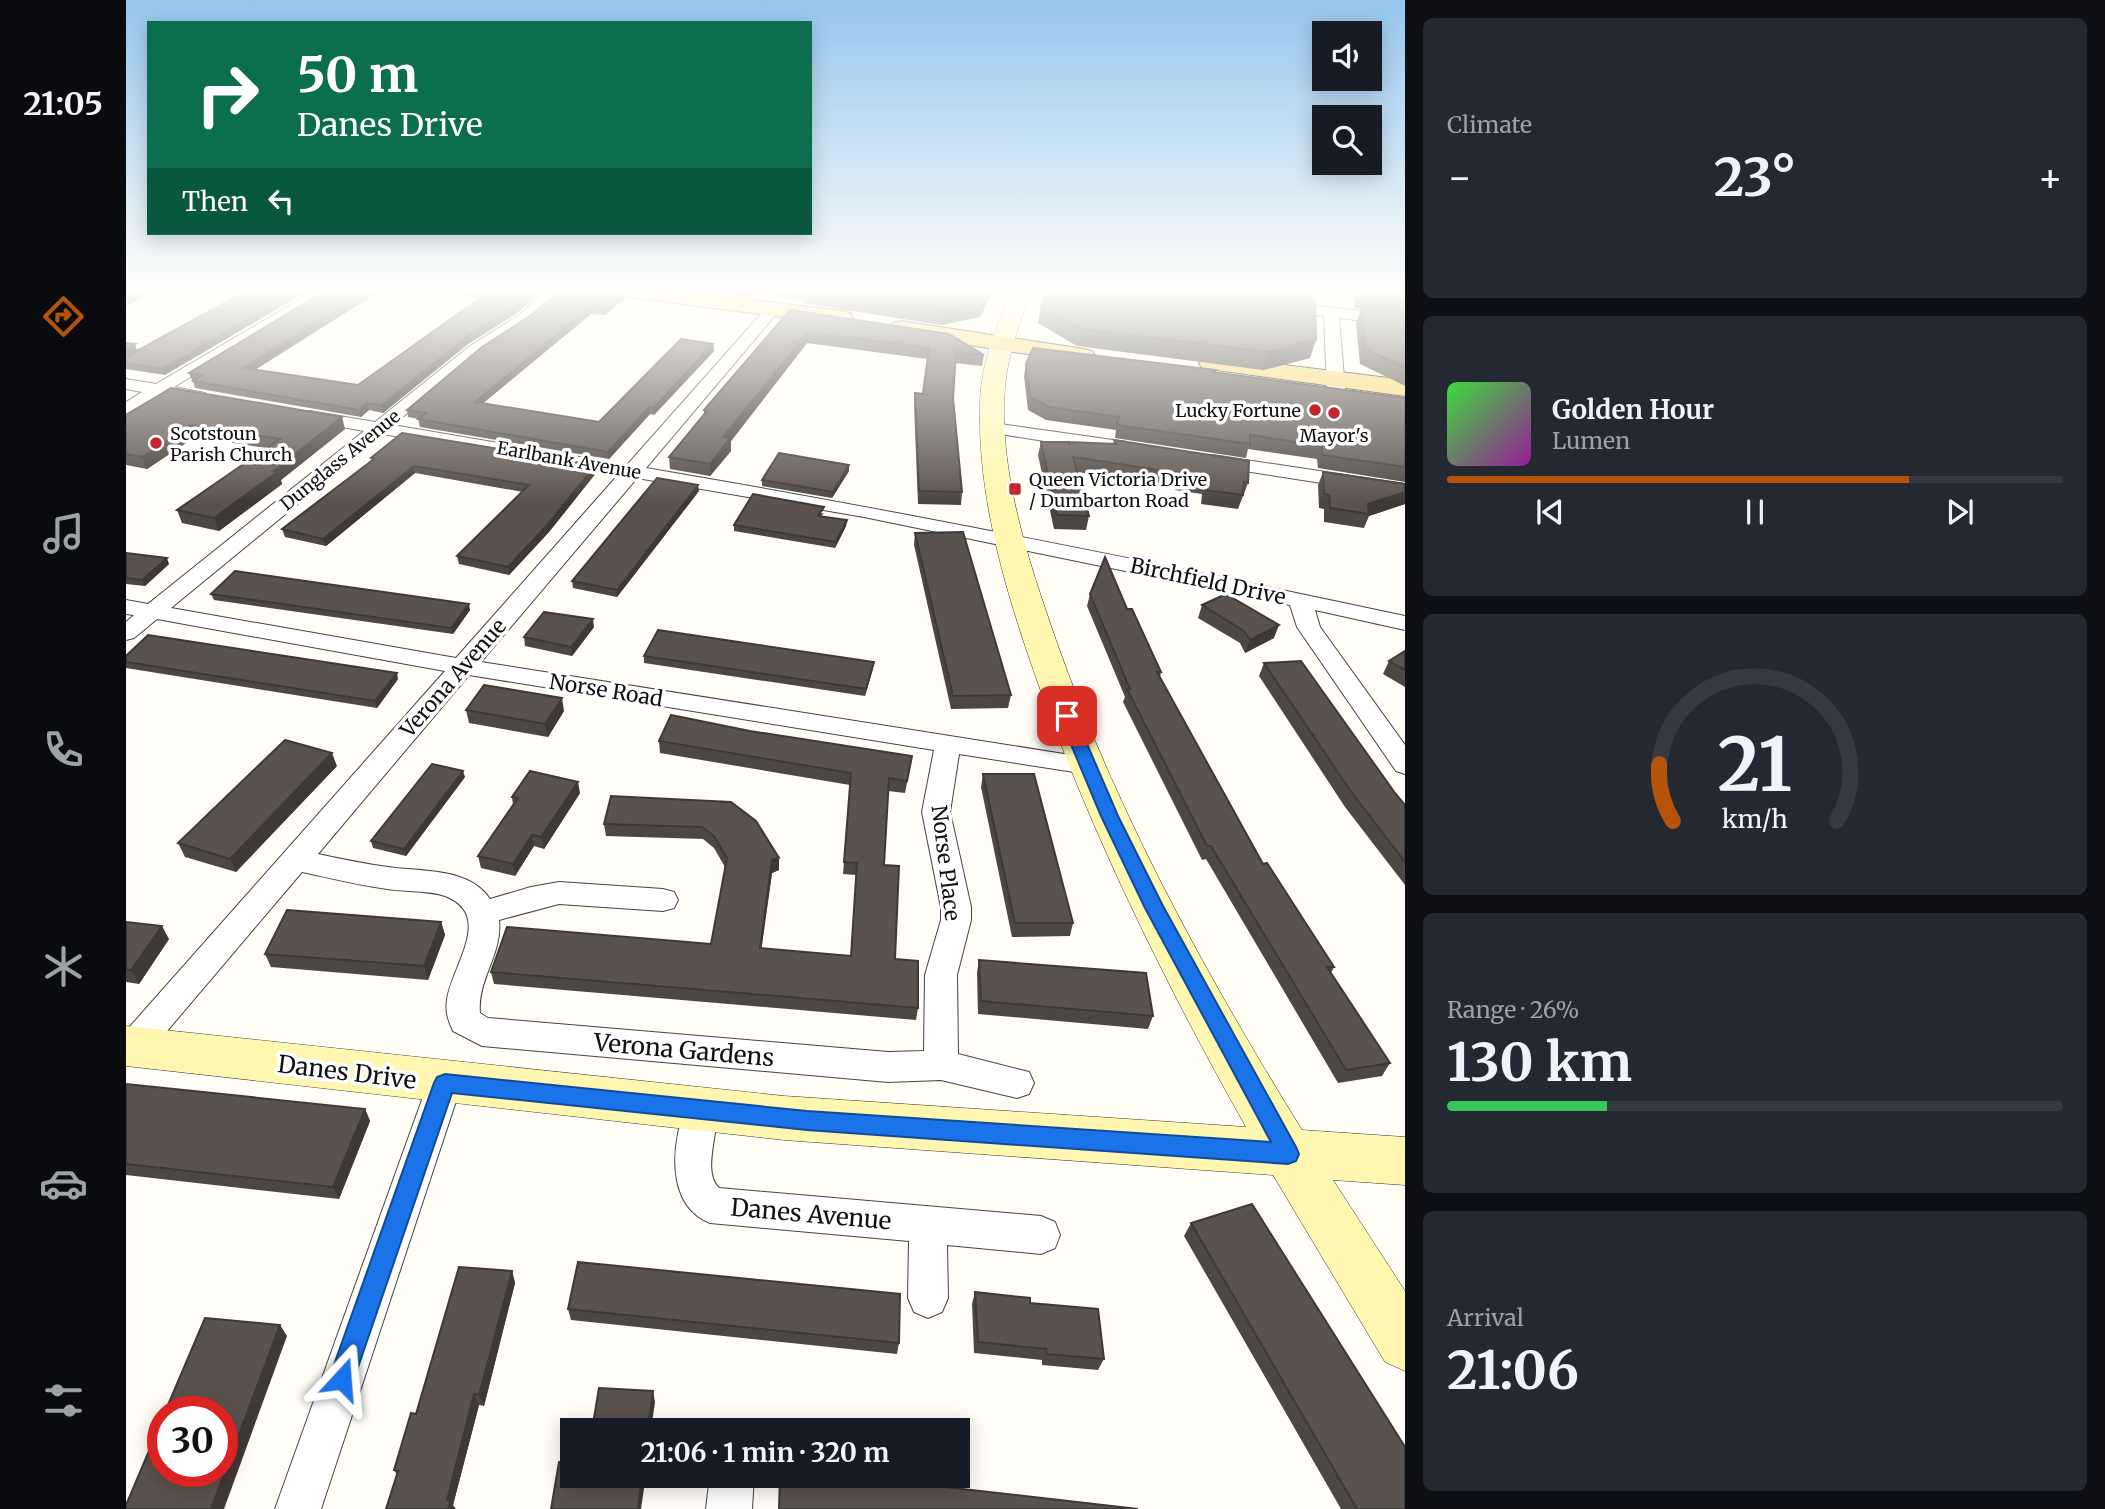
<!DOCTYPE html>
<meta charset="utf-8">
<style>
:root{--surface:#171b24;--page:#242831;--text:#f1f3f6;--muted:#9ea1a6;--line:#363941;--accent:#b45309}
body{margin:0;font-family:Merriweather,serif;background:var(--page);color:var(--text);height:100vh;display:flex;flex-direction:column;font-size:26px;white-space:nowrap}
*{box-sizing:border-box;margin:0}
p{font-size:23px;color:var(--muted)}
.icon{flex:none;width:38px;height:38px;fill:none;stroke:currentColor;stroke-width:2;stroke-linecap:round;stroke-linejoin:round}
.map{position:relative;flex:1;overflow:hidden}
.details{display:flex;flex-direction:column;gap:18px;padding:18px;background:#0d0f14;width:700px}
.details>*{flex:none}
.hud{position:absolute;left:21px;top:21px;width:665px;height:214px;border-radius:0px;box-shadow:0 4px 18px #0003;background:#0b6e4f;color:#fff;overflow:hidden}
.fabs{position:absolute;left:1186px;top:21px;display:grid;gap:14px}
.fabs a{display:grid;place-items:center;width:70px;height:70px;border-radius:0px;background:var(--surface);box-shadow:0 4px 18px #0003;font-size:35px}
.speed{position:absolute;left:21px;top:1396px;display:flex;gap:14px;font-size:35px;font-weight:700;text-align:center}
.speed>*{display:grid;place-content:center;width:91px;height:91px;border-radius:50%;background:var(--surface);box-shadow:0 4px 18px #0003;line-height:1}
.speed .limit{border:10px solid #d22;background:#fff;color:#111}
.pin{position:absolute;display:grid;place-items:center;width:60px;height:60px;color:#fff;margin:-30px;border-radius:14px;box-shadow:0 4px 10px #0006}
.me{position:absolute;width:77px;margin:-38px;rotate:19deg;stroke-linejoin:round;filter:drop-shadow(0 0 5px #0008)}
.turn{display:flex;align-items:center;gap:24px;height:147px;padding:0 35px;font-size:32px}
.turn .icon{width:91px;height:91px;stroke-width:2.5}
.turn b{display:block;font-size:49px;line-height:60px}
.then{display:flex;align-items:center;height:66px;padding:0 35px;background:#0003;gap:14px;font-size:26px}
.big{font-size:52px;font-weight:700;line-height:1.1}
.details .widget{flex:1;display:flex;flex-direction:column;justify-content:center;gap:10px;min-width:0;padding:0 24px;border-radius:10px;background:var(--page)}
.details .dial{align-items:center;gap:0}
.dial svg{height:182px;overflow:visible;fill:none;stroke:var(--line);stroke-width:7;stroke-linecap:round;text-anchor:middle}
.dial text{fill:var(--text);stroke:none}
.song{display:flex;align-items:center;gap:21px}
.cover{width:84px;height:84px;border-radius:10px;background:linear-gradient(135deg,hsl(120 70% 55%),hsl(300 70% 35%))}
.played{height:7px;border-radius:4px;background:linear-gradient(90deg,var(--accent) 75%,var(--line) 75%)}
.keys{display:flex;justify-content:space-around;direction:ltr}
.heat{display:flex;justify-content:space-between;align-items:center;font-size:38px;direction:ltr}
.charge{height:10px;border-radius:5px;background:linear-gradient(90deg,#34c759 26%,var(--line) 0)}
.trip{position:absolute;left:434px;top:1418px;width:410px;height:70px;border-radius:0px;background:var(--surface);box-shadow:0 4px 18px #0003;font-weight:700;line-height:70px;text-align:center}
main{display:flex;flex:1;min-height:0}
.menu{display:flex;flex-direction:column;width:126px;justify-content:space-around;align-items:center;background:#090b0e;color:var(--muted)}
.menu .icon{width:49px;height:49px}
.menu .on{color:var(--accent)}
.menu b{font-size:32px;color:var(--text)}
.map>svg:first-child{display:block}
</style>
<main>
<nav class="menu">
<b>21:05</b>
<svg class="icon on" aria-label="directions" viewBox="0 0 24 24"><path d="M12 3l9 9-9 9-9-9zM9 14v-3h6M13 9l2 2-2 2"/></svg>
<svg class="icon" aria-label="music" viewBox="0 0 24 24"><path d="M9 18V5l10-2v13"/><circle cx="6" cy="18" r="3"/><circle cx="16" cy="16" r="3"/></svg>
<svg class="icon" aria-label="phone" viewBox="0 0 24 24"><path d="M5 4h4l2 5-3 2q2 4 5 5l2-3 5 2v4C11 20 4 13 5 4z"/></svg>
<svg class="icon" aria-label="climate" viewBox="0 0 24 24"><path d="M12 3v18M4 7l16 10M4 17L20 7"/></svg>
<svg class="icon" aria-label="car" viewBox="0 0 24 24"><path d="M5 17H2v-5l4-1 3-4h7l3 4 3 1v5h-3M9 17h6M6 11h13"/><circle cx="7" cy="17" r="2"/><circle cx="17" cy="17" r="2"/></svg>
<svg class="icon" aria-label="filters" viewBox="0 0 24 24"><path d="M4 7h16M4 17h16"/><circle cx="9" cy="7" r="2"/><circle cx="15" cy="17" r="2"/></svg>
</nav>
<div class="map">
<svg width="1279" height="1509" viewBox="0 0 1279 1509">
<rect width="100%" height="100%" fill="#fffdf5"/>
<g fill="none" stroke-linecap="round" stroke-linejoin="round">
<defs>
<g id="street">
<path d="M188,291H206L48,387L79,393L82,397L79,401L73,402L35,395L0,414V402L16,392L0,389V379L30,384Z"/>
<path d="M421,291H437L403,321L356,352L267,425L501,465L642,306H652L655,309L652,312L520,468C774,511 1027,562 1279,616V630L1189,610L1194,627L1279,745V774L1270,771L1171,627L1164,605L738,517L511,478L355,662L970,759L974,765L970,771L961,774L833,754L824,812L845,907V920L831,975L832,1054L903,1072L908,1083L903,1094L891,1098L815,1080L762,1082L356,1046L327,1031C322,1020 319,1011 321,1000C325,967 369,915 319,896C301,890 280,892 261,889C232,885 204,878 176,872L19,1057L7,1061L0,1059V1031L319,671L31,619L8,638L0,640V622L8,615L0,614V600L22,604L238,431L178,420L175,416L178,412L184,411L249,422L344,346L393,315ZM257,434L492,475L330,658L45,608ZM343,675L808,750L796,812L815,907V920L799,975L798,1051L762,1052L362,1018L354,1013C351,980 377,953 373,920L433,904L537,911L548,908L552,900L548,892L537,889L433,882L405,887L364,899C343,867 295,872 262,867C239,864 215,859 192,854Z"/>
<path d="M1155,302L1279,316V326L1213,318L1219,389L1210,394L1201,389L1198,316L1150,310L1147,307L1150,304Z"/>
<path d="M867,423L1001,442L1010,448L1001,454L861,432L858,428L861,424Z"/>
<path d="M1087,455L1279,484V496L1080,465L1078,461L1080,457Z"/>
<path d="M319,1068L331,1072L336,1083L195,1509H149L302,1083L307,1072Z"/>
<path d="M575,1095L587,1100C599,1124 573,1168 593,1188L915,1216L929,1222L934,1235L929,1248L915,1254L821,1245L822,1298L816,1312L802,1318L788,1312L782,1298L783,1241L584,1223C538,1205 545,1138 563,1100Z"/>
<path d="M584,1475H628L626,1509H580Z"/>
</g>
<path id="secondary" d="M886,291H906C893,322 882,354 879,387C873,460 895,537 918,605C979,791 1073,964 1176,1130L1279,1137V1185L1207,1180L1279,1291V1371L1259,1362L1147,1175L658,1140L0,1066V1026L658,1096L1120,1127C1040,985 968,839 913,686C881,596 851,499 854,403C855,363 870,326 886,291Z"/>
<g id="primary">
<path d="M492,291H556L716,311L724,313L727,318L724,323L716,325L503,297L495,296Z"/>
<path d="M775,321L958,349L966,351L970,356L966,361L958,363L767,333L764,328L767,323Z"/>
<path d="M1085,356L1279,380V396L1076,368L1073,363L1076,358Z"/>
</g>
</defs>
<use href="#street" stroke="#444" stroke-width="2"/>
<use href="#secondary" stroke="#333" stroke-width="1"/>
<use href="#primary" stroke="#222" stroke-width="2"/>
<use href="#street" fill="#fff" fill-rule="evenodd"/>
<use href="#secondary" fill="#fff6b0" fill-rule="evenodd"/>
<use href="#primary" fill="#f9d66b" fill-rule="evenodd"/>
</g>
<g fill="#4d4742">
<path d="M120,291L39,375L0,369V343L11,351Z"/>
<path d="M199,291H254L129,370L232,385L354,298L302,291H417L391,313L342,344L257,413L243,410L235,417L69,388L67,381L68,380H66L63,373Z"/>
<path d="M590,291H643L639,296L627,294L625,297L593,293Z"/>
<path d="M644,291H867L854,317L815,325L676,303L677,300L650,297Z"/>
<path d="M921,291H1187L1184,301V358L1137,370L951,346L912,323L915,307Z"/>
<path d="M1230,291H1279V386L1234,364L1230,323L1235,309L1229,308L1228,298Z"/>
<path d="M497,293L498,299L479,315L465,314L357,403L473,422L587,344L588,351L528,415L524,414L483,459L294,427L292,419H293L282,417L281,410L404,316Z"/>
<path d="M664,310L858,355L856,366L829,363L827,398L836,492L835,505L792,504L788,405L789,393L797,394L801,359L681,343L605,441V451L584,476L544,469L543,457L578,414V410Z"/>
<path d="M900,364L1090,370V372L1279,398V482L1192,468L1191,459L1122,449L1120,458L989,438L990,430L920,420L902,410L898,376Z"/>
<path d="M0,415L219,429L155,480L156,484L93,531L56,523L51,510L140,448L69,437L21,469L0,465Z"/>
<path d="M988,440L1122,483L1112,509L1075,504L1076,494L1049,490V487L951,472L963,516L960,530L928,529L912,455L915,442L987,444Z"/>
<path d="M245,458L470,473L423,532L383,575L333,564L331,556L397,492L289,473L200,546L159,537L156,529L246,461Z"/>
<path d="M723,471L706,498L636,486V480Z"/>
<path d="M1197,472L1279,504L1243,516L1238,528L1198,522V509L1193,508L1192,485Z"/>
<path d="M573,491L491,597L447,588L446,581Z"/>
<path d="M698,513L695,516L721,520L720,526L709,548L608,531V525Z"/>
<path d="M789,533L885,695L882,708L825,709L788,545Z"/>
<path d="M0,553L43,564L19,586L0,584Z"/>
<path d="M85,594L344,610L327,634L88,600Z"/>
<path d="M964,594L1001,609L1035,672L1034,678L1137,864L1208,967L1205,973L1264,1063L1256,1076L1212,1083L1080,859L1076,860L997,702L999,697L961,606Z"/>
<path d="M1076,605L1148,638L1119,653L1114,643L1072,618Z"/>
<path d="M468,627L446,656L399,646L398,637Z"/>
<path d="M1279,651V687L1257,674L1263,661Z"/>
<path d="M0,656L272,679L251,708L0,668Z"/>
<path d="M518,656L747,668L739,696L518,663Z"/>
<path d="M1138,663L1269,793L1279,805V885L1219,807L1133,676Z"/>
<path d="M340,710L438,711L422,737L343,723Z"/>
<path d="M533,741L784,768L779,793L762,791L758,865L769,959L792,1008L790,1020L368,984L365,972L585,944L599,867L588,848L577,839L480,836L478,824L605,802L653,870L646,873L635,948L725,956L730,875L717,874L724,785L534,753Z"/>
<path d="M211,766L110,872L59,857L52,843Z"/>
<path d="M857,774L947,923L944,936L886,937L855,787Z"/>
<path d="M339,777L280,856L247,848L245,841Z"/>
<path d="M454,793L418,849L408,846L389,876L355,868L352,856L387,805L386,797Z"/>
<path d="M0,922L43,939L13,984L0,982Z"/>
<path d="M315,922L319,935L302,980L145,967L139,954Z"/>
<path d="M853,960L1027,1016L1022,1029L852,1014L851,973Z"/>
<path d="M0,1084L239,1109L244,1121L213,1199L0,1175Z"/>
<path d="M1065,1223L1279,1509H1215L1058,1236Z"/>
<path d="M386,1271L389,1283L358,1406L353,1405L327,1505L271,1475L268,1470L290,1414Z"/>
<path d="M849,1292L904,1303L978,1359L972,1370L916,1365V1360L848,1353L846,1304Z"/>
<path d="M442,1309L773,1343L771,1354L445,1320Z"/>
</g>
<g fill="#3f3936">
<path d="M17,291H29L0,306V300Z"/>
<path d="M170,291H182L39,375L37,369Z"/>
<path d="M242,291H254L120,375L118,368Z"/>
<path d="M408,291H417L391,313L342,344L257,413L256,405L341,337Z"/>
<path d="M861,291H867L854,317L815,325L816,310Z"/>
<path d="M497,293L498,299L479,315L478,309Z"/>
<path d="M464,307L465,314L350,409L349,402Z"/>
<path d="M682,332L681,343L605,441V451L584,476V464L597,437Z"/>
<path d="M1190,340L1184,358L1137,370L1142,352Z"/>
<path d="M9,344L12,353L0,360V349Z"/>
<path d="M587,344L588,351L528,415V407Z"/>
<path d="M241,403L243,410L235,417L233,410Z"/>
<path d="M523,407L524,414L483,459L482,452Z"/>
<path d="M216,417L219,429L155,480L156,484L93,531L88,518Z"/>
<path d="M65,425L69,437L21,469L16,457Z"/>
<path d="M470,465V473L423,532L383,575L382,567Z"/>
<path d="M723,465V471L706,498L707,492Z"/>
<path d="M288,466L289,473L200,546L197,539Z"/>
<path d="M572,485L573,491L491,597V590Z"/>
<path d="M1279,492V504L1243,516L1242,504Z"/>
<path d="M721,520L720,526L709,548L710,542Z"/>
<path d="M41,558L43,564L19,586L16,580Z"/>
<path d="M343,604L344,610L327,634L325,628Z"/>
<path d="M467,619L468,627L446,656L445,647Z"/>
<path d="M1153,625L1148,638L1119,653L1124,640Z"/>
<path d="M748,662L747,668L739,696L740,689Z"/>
<path d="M271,673L272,679L251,708L249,701Z"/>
<path d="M436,698L438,711L422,737L419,724Z"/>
<path d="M206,753L211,766L110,872L104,859Z"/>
<path d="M337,771L339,777L280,856L278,849Z"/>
<path d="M452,782L454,793L418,849L415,837Z"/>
<path d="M406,835L408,846L389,876L387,864Z"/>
<path d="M653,858V870L646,873L634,960V948L646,860Z"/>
<path d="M315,922L319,935L302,980L298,966Z"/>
<path d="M36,926L43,939L13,984L5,970Z"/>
<path d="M239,1109L244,1121L213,1199L207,1187Z"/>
<path d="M386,1271L389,1283L358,1406L353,1395Z"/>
<path d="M154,1325L161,1336L98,1509H85Z"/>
<path d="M527,1391L529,1402L525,1430H522Z"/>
<path d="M348,1394L353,1405L327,1505L330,1509H322L321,1500Z"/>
<path d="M516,1475H520L515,1509H512Z"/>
</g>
<g fill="#5a524d" stroke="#3f3936" stroke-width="2">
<path d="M0,291H17L0,300Z"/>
<path d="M120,291H170L37,369L0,363V357Z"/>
<path d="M199,291H242L118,368L232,385L361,293L351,291H408L390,306L341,337L256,405L241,403L233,410L67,381L76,375L63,373Z"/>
<path d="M433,291H493L497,293L478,309L464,307L349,402L473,422L555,339L587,344L528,407H523L482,452L292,419L300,413L281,410L356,347L404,316Z"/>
<path d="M696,291H861L856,302L816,310Z"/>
<path d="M921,291H1098L1189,301L1190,340L1142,352L954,329L915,307Z"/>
<path d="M1234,291H1279V298L1234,294Z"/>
<path d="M1235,308L1279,313V367L1239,349Z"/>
<path d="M664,310L823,334L858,355L830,352L827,398L836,492L793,491L789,393L797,394L803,348L682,332L597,437L604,438L584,464L543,457L581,411L578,410Z"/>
<path d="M0,343L9,344L0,349Z"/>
<path d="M907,348L1090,370L1086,372L1279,398V467L1196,455V446L1124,435V444L991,425L993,417L923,407L904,397L900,364Z"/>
<path d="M45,388L216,417L148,471H152L88,518L51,510L154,439L65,425L16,457L0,454V415Z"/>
<path d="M276,433L470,465L422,524L382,567L331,556L403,485L288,466L197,539L156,529L248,459L245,458Z"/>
<path d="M988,440L1123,461L1122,483L1118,482L1117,495L1079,490V480L1052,476L1053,473L947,457L963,516L931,515L915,442H943L944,445V442L990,444Z"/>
<path d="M653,453L723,465L707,492L636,480Z"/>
<path d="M1197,472L1279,484V492L1242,504L1243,514L1204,508L1203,495L1198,494Z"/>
<path d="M531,478L572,485L491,590L446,581Z"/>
<path d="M627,494L698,507L692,516L721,520L710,542L608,525Z"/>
<path d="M837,532L885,695L827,696L789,533Z"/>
<path d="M0,553L41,558L16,580L0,578Z"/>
<path d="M979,557L1001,609H1006L1035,672H1031L1137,864L1141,863L1208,967H1201L1264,1063L1220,1070L1085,846H1081L1001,689H1004L964,594Z"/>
<path d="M109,571L343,604L325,628L85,594Z"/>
<path d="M1100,594L1153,625L1124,640L1118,631L1076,605Z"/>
<path d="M418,612L467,619L445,647L398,637Z"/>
<path d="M532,630L748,662L740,689L518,656Z"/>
<path d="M22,635L271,673L249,701L0,662V656Z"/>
<path d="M1279,651V670L1263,661Z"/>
<path d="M1175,661L1269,793L1279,805V862L1226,793L1138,663Z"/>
<path d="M358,685L436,698L419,724L340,710Z"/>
<path d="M545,715L624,731L786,756L781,781L763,778L758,865L773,866L769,959L792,961V1008L365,972L381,927L585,944L601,858L588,836L576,827L478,824L485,796L605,802L630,821L653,858L646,860L634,948L725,956L731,863L718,862L725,773L533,741Z"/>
<path d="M159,740L206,753L104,859L52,843Z"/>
<path d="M306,764L337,771L278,849L245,841Z"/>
<path d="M404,771L452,782L415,837L406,835L387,864L352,856L392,798L386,797Z"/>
<path d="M857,774H908L947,923H889Z"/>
<path d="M161,910L315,922L298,966L139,954Z"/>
<path d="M0,922L36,926L5,970H0Z"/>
<path d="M853,960L1020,973L1027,1016L855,1001Z"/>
<path d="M0,1084L239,1109L207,1187L0,1164Z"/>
<path d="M1126,1204L1279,1447V1509H1231L1065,1223Z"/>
<path d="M452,1262L774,1294L773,1343L442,1309Z"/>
<path d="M333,1267L386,1271L353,1395L348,1394L321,1500H324L322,1509H260L272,1471L268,1470L285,1413L290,1414Z"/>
<path d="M849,1292L904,1298V1303L972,1309L978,1359L921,1354L920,1349L852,1342Z"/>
<path d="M79,1318L154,1325L85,1509H0V1505L37,1418V1472H96V1412H39Z"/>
<path d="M473,1388L527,1391L522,1430H466Z"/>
<path d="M433,1462L446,1463V1475H516L512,1509H425Z"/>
<path d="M654,1475H689L766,1478V1481L1012,1509H653Z"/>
</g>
<linearGradient id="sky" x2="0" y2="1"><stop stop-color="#95c6ee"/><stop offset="0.58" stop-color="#fffefa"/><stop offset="1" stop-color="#fffefa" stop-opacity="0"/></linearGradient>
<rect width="1279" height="502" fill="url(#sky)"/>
<path fill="#1a73e8" stroke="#114b97" stroke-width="2" d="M941,711L949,716L992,816L1037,906L1170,1147L1173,1154L1170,1161L1162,1164L681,1130L326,1093L228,1379L225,1388L216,1391L207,1388L203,1379L308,1083L311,1077L319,1074L681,1111L1145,1142L1019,908L975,816L933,716Z"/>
<g fill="#c4262e" stroke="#fff" stroke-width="2.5">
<circle cx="1189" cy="410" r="7"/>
<circle cx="1208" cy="413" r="7"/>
<circle cx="30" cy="443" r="7"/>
<rect x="882" y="482" width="14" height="14" rx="3.5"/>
</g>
<g text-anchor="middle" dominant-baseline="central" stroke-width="7" stroke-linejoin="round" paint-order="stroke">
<g font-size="18" fill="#111" stroke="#fff" text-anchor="start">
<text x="1175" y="410" text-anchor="end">Lucky Fortune</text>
<text x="44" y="433">Scotstoun<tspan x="44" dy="21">Parish Church</tspan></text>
<text x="1208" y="435" text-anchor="middle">Mayor's</text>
<text x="903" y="479">Queen Victoria Drive<tspan x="903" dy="21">/ Dumbarton Road</tspan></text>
</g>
<g font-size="18" fill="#111" stroke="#fff">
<text transform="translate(214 460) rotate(-39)">Dunglass Avenue</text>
<text transform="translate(443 460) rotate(10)">Earlbank Avenue</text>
</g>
<g font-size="21" fill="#111" stroke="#fff">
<text transform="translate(1082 581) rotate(12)">Birchfield Drive</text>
<text transform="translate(327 678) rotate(-49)">Verona Avenue</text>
<text transform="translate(480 690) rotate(9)">Norse Road</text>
<text transform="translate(820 863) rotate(83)">Norse Place</text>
</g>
<g font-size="24" fill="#111" stroke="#fff">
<text transform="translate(558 1050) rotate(5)">Verona Gardens</text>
<text transform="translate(221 1072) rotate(7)">Danes Drive</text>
<text transform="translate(685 1214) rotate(5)">Danes Avenue</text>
</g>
</g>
</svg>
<div class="fabs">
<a><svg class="icon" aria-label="sound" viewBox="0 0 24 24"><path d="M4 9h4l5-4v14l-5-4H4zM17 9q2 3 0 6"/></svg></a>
<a><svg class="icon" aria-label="search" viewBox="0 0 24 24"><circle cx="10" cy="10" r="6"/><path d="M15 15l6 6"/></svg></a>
</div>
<div class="speed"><div class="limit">30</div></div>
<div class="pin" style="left:941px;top:716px;background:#d93025"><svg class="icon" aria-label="arrive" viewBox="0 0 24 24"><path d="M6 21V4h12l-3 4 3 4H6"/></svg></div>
<svg class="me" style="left:216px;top:1379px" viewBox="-20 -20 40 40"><path d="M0-17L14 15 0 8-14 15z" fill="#1a73e8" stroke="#fff" stroke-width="4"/></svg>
<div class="trip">21:06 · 1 min · 320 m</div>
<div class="hud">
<div class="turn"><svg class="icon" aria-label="right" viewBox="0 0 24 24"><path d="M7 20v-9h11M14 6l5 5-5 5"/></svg><div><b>50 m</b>Danes Drive</div></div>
<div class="then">Then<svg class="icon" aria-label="left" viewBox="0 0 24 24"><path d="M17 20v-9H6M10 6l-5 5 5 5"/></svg></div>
</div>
</div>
<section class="details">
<div class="widget"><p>Climate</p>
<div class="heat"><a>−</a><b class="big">23°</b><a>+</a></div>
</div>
<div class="widget">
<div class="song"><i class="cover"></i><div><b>Golden Hour</b><p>Lumen</p></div></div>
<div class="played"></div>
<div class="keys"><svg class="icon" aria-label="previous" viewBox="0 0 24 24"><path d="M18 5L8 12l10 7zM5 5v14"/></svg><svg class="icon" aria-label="pause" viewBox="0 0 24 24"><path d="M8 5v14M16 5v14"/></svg><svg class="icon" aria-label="next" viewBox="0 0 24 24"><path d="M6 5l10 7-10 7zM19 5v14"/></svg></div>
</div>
<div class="widget dial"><svg viewBox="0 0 100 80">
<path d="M14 69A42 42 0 1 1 86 69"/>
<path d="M14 69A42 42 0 0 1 8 44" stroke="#b45309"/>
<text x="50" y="56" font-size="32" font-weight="700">21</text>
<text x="50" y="72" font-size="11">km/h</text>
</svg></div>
<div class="widget"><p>Range · 26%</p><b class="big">130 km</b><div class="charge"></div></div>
<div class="widget"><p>Arrival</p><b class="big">21:06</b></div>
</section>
</main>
